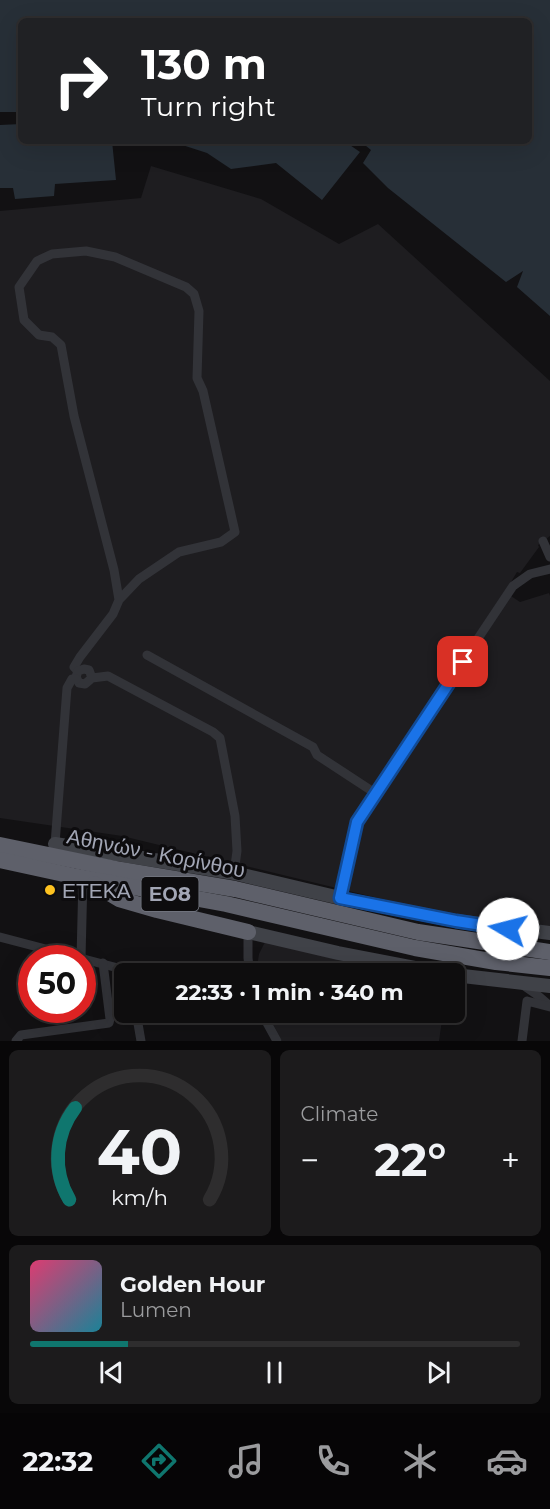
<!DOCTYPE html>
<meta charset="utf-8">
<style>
:root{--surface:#0e0d0e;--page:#1c1b1c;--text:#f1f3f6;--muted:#9b9c9e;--line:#2e2d2e;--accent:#0f766e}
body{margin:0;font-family:Montserrat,sans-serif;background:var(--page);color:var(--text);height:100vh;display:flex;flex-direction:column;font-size:22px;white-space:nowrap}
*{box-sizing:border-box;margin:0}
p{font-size:20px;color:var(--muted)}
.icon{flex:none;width:33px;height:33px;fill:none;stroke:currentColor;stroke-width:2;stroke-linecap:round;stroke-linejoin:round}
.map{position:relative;height:1041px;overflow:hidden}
.side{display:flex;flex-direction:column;gap:9px;padding:9px;background:#080708;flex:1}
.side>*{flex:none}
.guide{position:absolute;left:18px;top:18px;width:514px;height:126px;border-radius:9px;box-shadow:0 6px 24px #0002,0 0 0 2px var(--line);background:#202124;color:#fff;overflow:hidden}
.speed{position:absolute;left:18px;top:945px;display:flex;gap:12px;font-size:30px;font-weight:700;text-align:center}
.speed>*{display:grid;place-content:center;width:78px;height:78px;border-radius:50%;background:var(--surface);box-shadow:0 6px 24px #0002,0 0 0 2px var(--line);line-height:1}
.speed .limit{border:9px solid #d22;background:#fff;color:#111}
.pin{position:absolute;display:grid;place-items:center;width:51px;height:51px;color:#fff;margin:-26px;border-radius:12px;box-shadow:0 3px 9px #0006}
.me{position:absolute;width:66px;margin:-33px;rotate:278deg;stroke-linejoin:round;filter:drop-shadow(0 0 4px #0008)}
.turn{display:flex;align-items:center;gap:21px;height:126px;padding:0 24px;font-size:27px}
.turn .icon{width:78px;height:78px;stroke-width:2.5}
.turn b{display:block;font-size:42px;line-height:51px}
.big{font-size:45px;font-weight:700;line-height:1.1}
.side .tile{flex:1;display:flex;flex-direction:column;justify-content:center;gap:9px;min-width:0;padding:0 21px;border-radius:9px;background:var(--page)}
.side .dial{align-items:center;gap:0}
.dial svg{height:156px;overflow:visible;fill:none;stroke:var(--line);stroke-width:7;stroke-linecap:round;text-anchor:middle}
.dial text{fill:var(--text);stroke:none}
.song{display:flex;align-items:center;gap:18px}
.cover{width:72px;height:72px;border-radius:9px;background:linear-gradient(135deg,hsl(340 70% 55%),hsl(190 70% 35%))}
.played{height:6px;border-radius:3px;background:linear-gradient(90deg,var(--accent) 20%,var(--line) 20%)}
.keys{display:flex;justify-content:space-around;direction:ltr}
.heat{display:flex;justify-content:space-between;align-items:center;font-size:33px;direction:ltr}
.side .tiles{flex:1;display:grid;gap:9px;grid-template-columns:1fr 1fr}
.tile:last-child{grid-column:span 2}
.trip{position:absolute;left:114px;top:963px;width:351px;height:60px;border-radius:9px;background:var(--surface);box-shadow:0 6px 24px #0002,0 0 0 2px var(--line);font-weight:700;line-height:60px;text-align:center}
.tabs{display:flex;height:96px;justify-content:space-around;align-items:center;background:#060506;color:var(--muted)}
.tabs .icon{width:42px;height:42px}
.tabs .active{color:var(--accent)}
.tabs b{font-size:27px;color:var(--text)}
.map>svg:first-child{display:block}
</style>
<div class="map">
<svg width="550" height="1041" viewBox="0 0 550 1041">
<rect width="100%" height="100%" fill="#121113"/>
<g fill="#1e1d20">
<path d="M151,166L261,199L339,244L378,224L550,381V536L538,545L539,547L520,573L517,572L505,592L520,602L549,593L550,596V927L452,916L122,836L0,818V211L141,198Z"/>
<path d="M266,940L421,973L256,974L259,954Z"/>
<path d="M267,1013H443L439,1041H282Z"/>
</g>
<g fill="#272f37">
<path d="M0,0H550V316L517,287L523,271L506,282L388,188L363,163L371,150L360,141H530V21H21V112H0Z"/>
<path d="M21,124V141H112L116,180L55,184L54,196L15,199L13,188H0V125Z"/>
<path d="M170,141H344L360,152L322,200L276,163L231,169L207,153Z"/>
</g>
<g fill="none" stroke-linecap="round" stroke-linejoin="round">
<g stroke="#323338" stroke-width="9">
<path d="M543,541L550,557"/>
<path d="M147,655L313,747L317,755L375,793"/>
<path d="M78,671L74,667L80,657L113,614L119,600L114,570L74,416L61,345L52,337L39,335L24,320L19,287L37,261L52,254L86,251L115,257L186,287L194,294L199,311L197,378L203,391L235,532L221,542L179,552L139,579L119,600"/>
<path d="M92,678L89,670L84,669L78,671L76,677L79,683L85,684L92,678L108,676L213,732L220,738L235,816L237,851L234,873"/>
<path d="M55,844L67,688L72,679H76"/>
<path d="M340,898L357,822L375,793L513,586L530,574L550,569"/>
<path d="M248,932V958L250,974"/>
<path d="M0,937L118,968L127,974"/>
<path d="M81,958L83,877"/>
<path d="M523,985L536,994L550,1006"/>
<path d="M136,1012L141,1041"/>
<path d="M261,1012L277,1041"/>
<path d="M16,1041L21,1035L109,1023L110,1019L103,963"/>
<path d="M522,1041L527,1001L550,1007"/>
</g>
<g stroke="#404248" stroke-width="14">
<path d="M55,844L234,873L340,898L456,921L550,933"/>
<path d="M248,932L338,953L447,974"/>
<path d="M454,975L550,986"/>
</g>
<g stroke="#5e606a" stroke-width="16">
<path d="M0,845L121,870L235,889L418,932L550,952"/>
<path d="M0,860L73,876L226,904L415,948L496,962L550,968"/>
<path d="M94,884L119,899L157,910L248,932"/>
</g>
</g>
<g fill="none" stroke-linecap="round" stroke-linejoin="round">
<defs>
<path id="route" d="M463,662L357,822L340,898L456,921L508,929"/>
</defs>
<use href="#route" stroke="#114b97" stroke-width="15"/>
<use href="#route" stroke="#1a73e8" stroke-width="10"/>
</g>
<circle fill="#fdc220" stroke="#0d0c0e" stroke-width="2" cx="50" cy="890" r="6"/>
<g text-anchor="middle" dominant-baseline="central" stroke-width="6" stroke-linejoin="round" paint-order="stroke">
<rect fill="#0d0c0e" stroke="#757883" stroke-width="1.5" x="141.5" y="877" width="57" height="34" rx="4.5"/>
<g font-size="20" font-weight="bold" fill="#a2a6b5">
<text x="170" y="894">ΕΟ8</text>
</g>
<g font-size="21" fill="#a2a6b5" stroke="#0d0c0e">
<text transform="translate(156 853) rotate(11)">Αθηνών - Κορίνθου</text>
</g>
<g font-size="21" fill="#a2a6b5" stroke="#0d0c0e" text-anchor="start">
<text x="62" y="890">ΕΤΕΚΑ</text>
</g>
</g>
</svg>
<div class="speed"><div class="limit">50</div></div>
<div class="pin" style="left:463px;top:662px;background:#d93025"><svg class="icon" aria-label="arrive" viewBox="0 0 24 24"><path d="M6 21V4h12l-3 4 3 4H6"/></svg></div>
<svg class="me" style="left:508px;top:929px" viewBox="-20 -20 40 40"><circle r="19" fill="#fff"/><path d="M0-13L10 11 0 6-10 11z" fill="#1a73e8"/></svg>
<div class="trip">22:33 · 1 min · 340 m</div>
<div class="guide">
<div class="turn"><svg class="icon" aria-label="right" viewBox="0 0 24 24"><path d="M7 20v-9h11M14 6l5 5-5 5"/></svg><div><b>130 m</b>Turn right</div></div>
</div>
</div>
<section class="side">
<div class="tiles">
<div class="tile dial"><svg viewBox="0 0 100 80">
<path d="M14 69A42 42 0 1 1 86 69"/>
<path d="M14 69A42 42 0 0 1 17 22" stroke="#0f766e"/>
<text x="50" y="56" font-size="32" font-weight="700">40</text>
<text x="50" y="72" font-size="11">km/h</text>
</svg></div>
<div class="tile"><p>Climate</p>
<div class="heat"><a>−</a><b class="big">22°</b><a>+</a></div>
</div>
<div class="tile">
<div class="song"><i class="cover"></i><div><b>Golden Hour</b><p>Lumen</p></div></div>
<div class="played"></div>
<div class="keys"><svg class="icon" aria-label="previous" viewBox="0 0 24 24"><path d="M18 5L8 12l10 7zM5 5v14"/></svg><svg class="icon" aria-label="pause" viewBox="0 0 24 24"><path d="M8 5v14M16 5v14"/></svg><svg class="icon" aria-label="next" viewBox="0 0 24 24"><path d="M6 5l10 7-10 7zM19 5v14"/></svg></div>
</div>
</div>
</section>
<nav class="tabs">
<b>22:32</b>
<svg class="icon active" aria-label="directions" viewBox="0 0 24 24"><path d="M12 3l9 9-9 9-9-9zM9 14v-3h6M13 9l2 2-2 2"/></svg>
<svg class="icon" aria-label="music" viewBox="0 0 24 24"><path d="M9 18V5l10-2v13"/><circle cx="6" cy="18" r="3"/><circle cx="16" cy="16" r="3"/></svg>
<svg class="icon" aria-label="phone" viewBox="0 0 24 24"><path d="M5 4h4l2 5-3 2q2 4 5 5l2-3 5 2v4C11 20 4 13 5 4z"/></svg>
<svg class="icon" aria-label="climate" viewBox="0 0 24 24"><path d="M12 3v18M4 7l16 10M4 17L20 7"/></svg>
<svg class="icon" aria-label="car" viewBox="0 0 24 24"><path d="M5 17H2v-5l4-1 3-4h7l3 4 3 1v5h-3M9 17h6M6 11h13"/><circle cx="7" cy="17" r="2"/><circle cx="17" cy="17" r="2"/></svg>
</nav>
